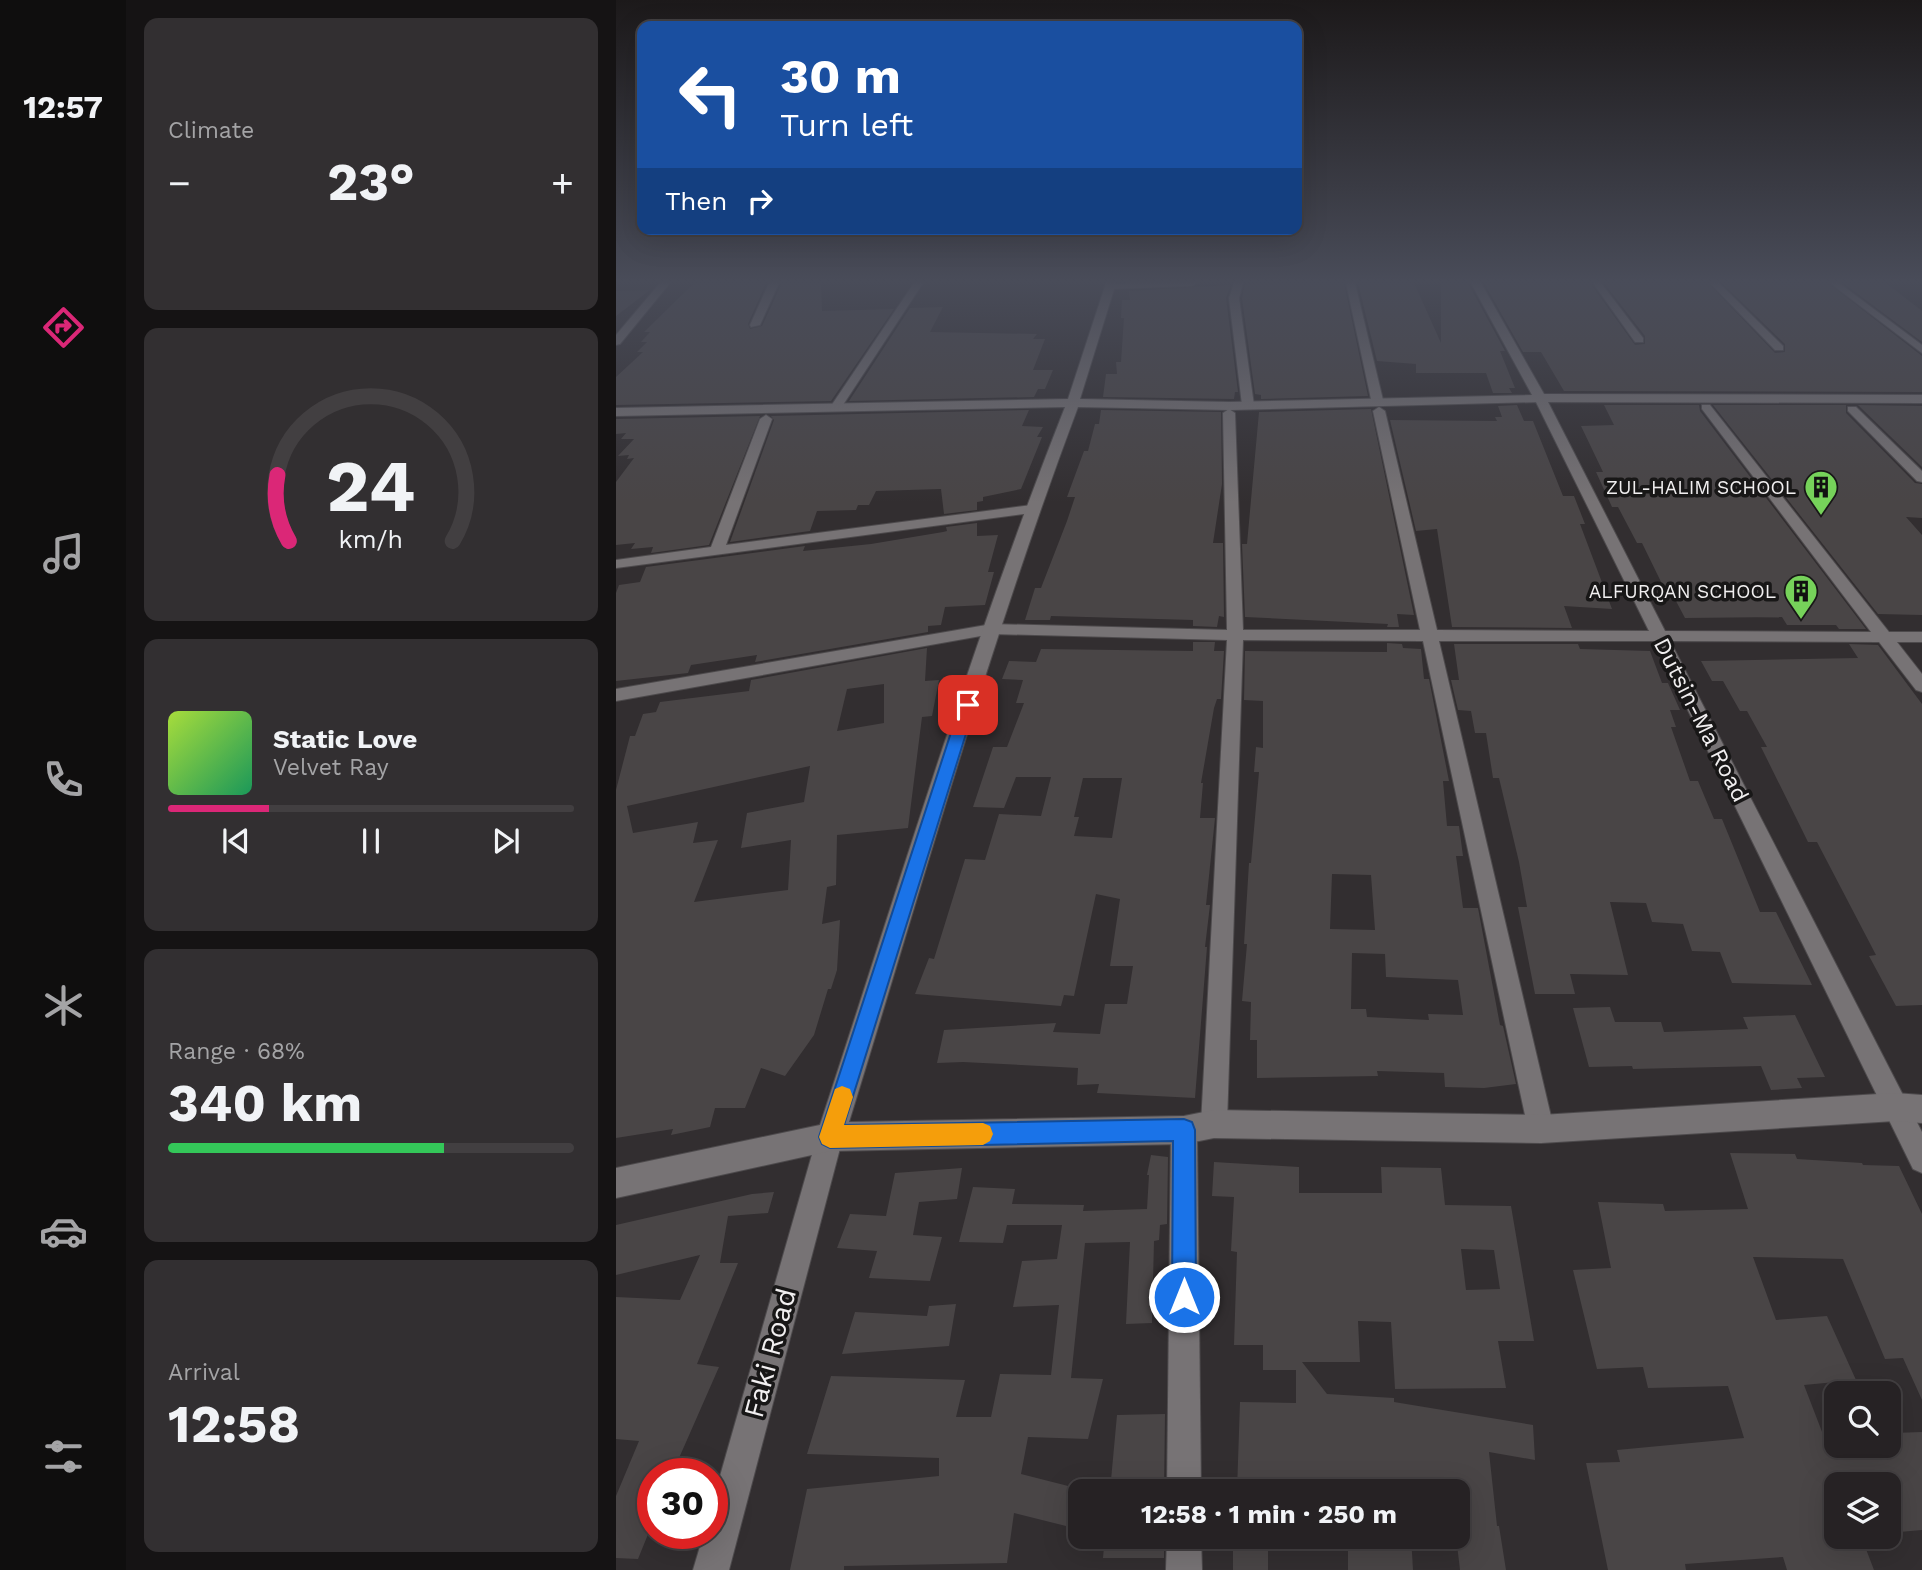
<!DOCTYPE html>
<meta charset="utf-8">
<style>
:root{--surface:#262224;--page:#322f31;--text:#f1f3f6;--muted:#a4a4a6;--line:#423f41;--accent:#db2777}
body{margin:0;font-family:"Work Sans",sans-serif;background:var(--page);color:var(--text);height:100vh;display:flex;flex-direction:column;font-size:26px;white-space:nowrap}
*{box-sizing:border-box;margin:0}
p{font-size:23px;color:var(--muted)}
.icon{flex:none;width:38px;height:38px;fill:none;stroke:currentColor;stroke-width:2;stroke-linecap:round;stroke-linejoin:round}
.map{position:relative;flex:1;overflow:hidden}
.sheet{display:flex;flex-direction:column;gap:18px;padding:18px;background:#151314;width:490px}
.sheet>*{flex:none}
.top-card{position:absolute;left:21px;top:21px;width:665px;height:214px;border-radius:14px;box-shadow:0 7px 28px #0002,0 0 0 2px var(--line);background:#1a4fa0;color:#fff;overflow:hidden}
.fabs{position:absolute;left:1208px;top:1381px;display:grid;gap:14px}
.fabs a{display:grid;place-items:center;width:77px;height:77px;border-radius:14px;background:var(--surface);box-shadow:0 7px 28px #0002,0 0 0 2px var(--line);font-size:35px}
.speed{position:absolute;left:21px;top:1458px;display:flex;gap:14px;font-size:35px;font-weight:700;text-align:center}
.speed>*{display:grid;place-content:center;width:91px;height:91px;border-radius:50%;background:var(--surface);box-shadow:0 7px 28px #0002,0 0 0 2px var(--line);line-height:1}
.speed .limit{border:10px solid #d22;background:#fff;color:#111}
.pin{position:absolute;display:grid;place-items:center;width:60px;height:60px;color:#fff;margin:-30px;border-radius:14px;box-shadow:0 4px 10px #0006}
.me{position:absolute;width:77px;margin:-38px;rotate:0deg;stroke-linejoin:round;filter:drop-shadow(0 0 5px #0008)}
.turn{display:flex;align-items:center;gap:24px;height:147px;padding:0 28px;font-size:32px}
.turn .icon{width:91px;height:91px;stroke-width:2.5}
.turn b{display:block;font-size:49px;line-height:60px}
.then{display:flex;align-items:center;height:66px;padding:0 28px;background:#0003;gap:14px;font-size:26px}
.big{font-size:52px;font-weight:700;line-height:1.1}
.sheet .card{flex:1;display:flex;flex-direction:column;justify-content:center;gap:10px;min-width:0;padding:0 24px;border-radius:14px;background:var(--page)}
.sheet .dial{align-items:center;gap:0}
.dial svg{height:182px;overflow:visible;fill:none;stroke:var(--line);stroke-width:7;stroke-linecap:round;text-anchor:middle}
.dial text{fill:var(--text);stroke:none}
.song{display:flex;align-items:center;gap:21px}
.cover{width:84px;height:84px;border-radius:10px;background:linear-gradient(135deg,hsl(80 70% 55%),hsl(150 70% 35%))}
.played{height:7px;border-radius:4px;background:linear-gradient(90deg,var(--accent) 25%,var(--line) 25%)}
.keys{display:flex;justify-content:space-around;direction:ltr}
.heat{display:flex;justify-content:space-between;align-items:center;font-size:38px;direction:ltr}
.charge{height:10px;border-radius:5px;background:linear-gradient(90deg,#34c759 68%,var(--line) 0)}
.trip{position:absolute;left:452px;top:1479px;width:402px;height:70px;border-radius:14px;background:var(--surface);box-shadow:0 7px 28px #0002,0 0 0 2px var(--line);font-weight:700;line-height:70px;text-align:center}
main{display:flex;flex:1;min-height:0}
.dock{display:flex;flex-direction:column;width:126px;justify-content:space-around;align-items:center;background:#0f0e0e;color:var(--muted)}
.dock .icon{width:49px;height:49px}
.dock .current{color:var(--accent)}
.dock b{font-size:32px;color:var(--text)}
.map>svg:first-child{display:block}
</style>
<main>
<nav class="dock">
<b>12:57</b>
<svg class="icon current" aria-label="directions" viewBox="0 0 24 24"><path d="M12 3l9 9-9 9-9-9zM9 14v-3h6M13 9l2 2-2 2"/></svg>
<svg class="icon" aria-label="music" viewBox="0 0 24 24"><path d="M9 18V5l10-2v13"/><circle cx="6" cy="18" r="3"/><circle cx="16" cy="16" r="3"/></svg>
<svg class="icon" aria-label="phone" viewBox="0 0 24 24"><path d="M5 4h4l2 5-3 2q2 4 5 5l2-3 5 2v4C11 20 4 13 5 4z"/></svg>
<svg class="icon" aria-label="climate" viewBox="0 0 24 24"><path d="M12 3v18M4 7l16 10M4 17L20 7"/></svg>
<svg class="icon" aria-label="car" viewBox="0 0 24 24"><path d="M5 17H2v-5l4-1 3-4h7l3 4 3 1v5h-3M9 17h6M6 11h13"/><circle cx="7" cy="17" r="2"/><circle cx="17" cy="17" r="2"/></svg>
<svg class="icon" aria-label="filters" viewBox="0 0 24 24"><path d="M4 7h16M4 17h16"/><circle cx="9" cy="7" r="2"/><circle cx="15" cy="17" r="2"/></svg>
</nav>
<section class="sheet">
<div class="card"><p>Climate</p>
<div class="heat"><a>−</a><b class="big">23°</b><a>+</a></div>
</div>
<div class="card dial"><svg viewBox="0 0 100 80">
<path d="M14 69A42 42 0 1 1 86 69"/>
<path d="M14 69A42 42 0 0 1 9 40" stroke="#db2777"/>
<text x="50" y="56" font-size="32" font-weight="700">24</text>
<text x="50" y="72" font-size="11">km/h</text>
</svg></div>
<div class="card">
<div class="song"><i class="cover"></i><div><b>Static Love</b><p>Velvet Ray</p></div></div>
<div class="played"></div>
<div class="keys"><svg class="icon" aria-label="previous" viewBox="0 0 24 24"><path d="M18 5L8 12l10 7zM5 5v14"/></svg><svg class="icon" aria-label="pause" viewBox="0 0 24 24"><path d="M8 5v14M16 5v14"/></svg><svg class="icon" aria-label="next" viewBox="0 0 24 24"><path d="M6 5l10 7-10 7zM19 5v14"/></svg></div>
</div>
<div class="card"><p>Range · 68%</p><b class="big">340 km</b><div class="charge"></div></div>
<div class="card"><p>Arrival</p><b class="big">12:58</b></div>
</section>
<div class="map">
<svg width="1306" height="1570" viewBox="0 0 1306 1570">
<rect width="100%" height="100%" fill="#322e30"/>
<g fill="#494546" fill-rule="evenodd">
<path d="M78,283H150L132,324L134,329L146,326L166,283H205L206,311L278,309L215,401L0,405V377L27,352H21L31,342H25L34,332H28Z"/>
<path d="M679,283H728L752,396L645,399V395L639,394L626,298L629,284Z"/>
<path d="M742,283H798L825,343V283H852L889,351H884L899,388H893L896,393H877L870,373H800V364L761,361Z"/>
<path d="M868,283H974L1019,345L1029,344V336L988,283H1092L1159,353L1169,352V344L1106,283H1212L1306,356V392L948,391L925,352H907Z"/>
<path d="M1227,283H1270L1306,311V342Z"/>
<path d="M615,285L610,298L622,392H619L618,399L487,397L490,374H501L500,362H505L508,318H505L506,300H514L513,291Z"/>
<path d="M34,290L0,316V291Z"/>
<path d="M327,307L314,332L421,334L417,339H429L417,370H437L429,389H422L418,397L233,401L294,308Z"/>
<path d="M901,405L908,421H917L947,496H958L969,524H964L996,609L948,606L956,628L836,627L821,529L800,531L774,420L881,421L879,417H886L882,406Z"/>
<path d="M988,405H1083L1084,411L1250,629H1223L1220,625H1171L1166,617L1069,618L1053,588H1048L1026,543H1021L1002,507H996L980,472H987L965,426L998,425Z"/>
<path d="M1097,405H1230V413L1299,483L1306,484V518L1290,517L1306,535V615L1262,614Z"/>
<path d="M1242,405L1306,406V467Z"/>
<path d="M755,409L798,615L781,614L783,627H771L772,624L629,617L626,544H631L643,412Z"/>
<path d="M413,410L406,426L427,427L421,437H426L405,489L367,497V501L361,502V510L328,514L325,489L260,491L253,505H242L240,510L201,511L194,531L114,542L158,420L155,416Z"/>
<path d="M485,410L605,412L606,484L597,543H607L608,617L603,616L601,627L577,626V620L435,616L434,620H409L419,588H425L451,521L459,497H451L468,451H472L479,424H483Z"/>
<path d="M144,416L93,545L35,553L37,547L15,549L19,543L0,545V482L18,458L11,459L13,455L2,456L18,439H5L10,433L0,434V419Z"/>
<path d="M361,523V536L382,535L372,572H378L369,605L329,607L325,625L312,626V632L139,662L141,655L75,665L72,673L0,681V593L3,585L24,582L30,567L189,546L187,551L255,544L327,532L331,531L330,527Z"/>
<path d="M577,642H599L598,651H608L605,699H601L598,708L585,783H587L584,818H599L590,905H594L589,947H591L579,1098L481,1093L483,1084L461,1085L462,1068L347,1062L321,1063L328,1030L440,1023L437,1032L484,1034L489,1004H511L517,966H494L504,899L480,894L458,996L448,995L445,1006L299,994L313,958L318,959L349,859L369,860L383,814L425,816L435,777H400L388,808L357,807L377,747H391L408,703H400L407,680L386,679L393,661L420,662L425,649L577,651ZM467,778H506L496,838L458,836L463,817H458Z"/>
<path d="M771,643L786,644L787,648L805,649L808,679H813L833,781H827L831,826H843L847,856H840L847,908H862L884,1025L887,1026L900,1084L868,1088L829,1087L828,1073L761,1071L762,1076L641,1078V1040H634L635,1002L626,1001L631,944H628L633,863H635L643,772H638L640,747L647,748V701L628,700L629,651L771,652ZM716,874L755,875L759,930L714,929ZM736,953L769,954L770,977L842,980L847,1015L812,1014L813,1020L751,1017L750,1009H735Z"/>
<path d="M838,644H962L964,649L1034,651L1046,683H1052L1064,710H1054L1060,727H1055L1074,781H1082L1098,819H1106L1144,912H1160L1196,985L1116,983L1104,952L1076,951L1067,924L1036,922L1030,903L994,902L1012,975L954,974L959,994H919L902,907H911L903,862L883,778H877L870,733H859L855,711L842,710L835,680H843Z"/>
<path d="M1233,644L1262,645L1306,704V1005L1280,1006L1253,956L1260,955L1201,842H1192L1145,747H1151L1131,711H1124L1107,681H1096L1085,661L1242,658Z"/>
<path d="M311,648L309,681L323,680L316,716L306,717L292,828L221,835L220,885L211,887L206,924L224,920L221,970L215,989H212L198,1035L169,1076L145,1068L129,1108H99L94,1127L55,1135L57,1129L0,1138V790L14,736H19L27,714L40,712L44,702L133,691L135,680ZM268,684V723L221,731L231,689ZM194,766L188,802L131,813L125,848L175,840L172,890L78,902L102,840L77,843L82,822L17,833L11,806Z"/>
<path d="M994,1007L999,1022H1045L1048,1032L1132,1029L1127,1017L1179,1015L1209,1077L1181,1078L1186,1088L1155,1090L1145,1066L1017,1069L1016,1066L973,1067L957,1008Z"/>
<path d="M1114,1153L1179,1154L1181,1159L1246,1163L1247,1165L1283,1166L1306,1214V1400L1287,1358L1269,1359L1227,1259L1137,1257L1160,1320L1211,1316L1240,1380L1188,1385L1208,1437H1220V1446H1282L1277,1433L1306,1432V1530L1272,1533V1484H1220V1536H1245L1258,1570H1171L1167,1557L1069,1564L1070,1570H992L970,1463L1004,1462L1001,1450L1128,1438L1112,1386L1032,1388L1027,1367L981,1369L957,1270L995,1268L982,1202L1047,1204L1049,1211L1132,1209Z"/>
<path d="M535,1155L552,1157L551,1224L544,1225L543,1240L538,1241L536,1323L510,1324L514,1242L469,1243L455,1378L487,1379L472,1439L412,1437L405,1474L460,1488L450,1526L398,1513L391,1563L228,1566V1570H174L191,1489L323,1476V1458L191,1454L215,1376L349,1380L340,1417H375L384,1374L435,1375L443,1305L397,1307L406,1261L441,1259L446,1225H391L387,1243L343,1242L357,1187L399,1189L396,1204L468,1205L467,1211L531,1209L533,1175H531Z"/>
<path d="M598,1162L683,1167V1193H766L765,1167L825,1168L829,1205L895,1206L918,1341H882L890,1388L779,1389L775,1322L742,1321L744,1362H686L711,1394L778,1398V1402L917,1425L919,1460L873,1452L881,1526H883L890,1570H844L840,1536L842,1527H844L842,1491H621L624,1402L680,1403V1370H647V1345H618L621,1252L615,1251L618,1197L596,1196ZM845,1249L878,1250L884,1289L850,1290Z"/>
<path d="M346,1168L341,1199L303,1202L297,1235L326,1237L314,1281L253,1278L261,1251L221,1248L234,1214L270,1216L279,1173Z"/>
<path d="M158,1192L152,1213L112,1216L104,1263H122L81,1364L103,1367L56,1474H37V1522L22,1559L0,1558V1496L23,1441L0,1439V1297L64,1300L84,1255L0,1275V1225L136,1194Z"/>
<path d="M340,1304L333,1346L226,1354L239,1312L311,1316L313,1306Z"/>
<path d="M549,1414L548,1491H494L501,1415Z"/>
<path d="M489,1536H548V1558H487Z"/>
<path d="M732,1536H795L797,1570H732Z"/>
<rect x="617" y="1544" width="35" height="26"/>
</g>
<g fill="none" stroke-linecap="round" stroke-linejoin="round">
<defs>
<g id="street">
<path d="M44,283H54L4,344L0,345V335Z"/>
<path d="M153,283H163L144,325L135,327L134,325Z"/>
<path d="M298,283H307L225,408H217L215,406Z"/>
<path d="M512,283H581L576,286L495,289L490,286Z"/>
<path d="M618,283H627L623,298L638,405L632,408L626,405L613,298Z"/>
<path d="M730,283H739L768,404L766,406L756,404Z"/>
<path d="M977,283H985L1027,338V342H1019Z"/>
<path d="M1094,283H1103L1167,346V350H1159Z"/>
<path d="M1214,283H1223L1306,345V353Z"/>
<path d="M924,395L930,398L1049,631L1255,632L1086,409V405H1094L1273,632H1306V642H1281L1306,674V692L1300,690L1263,642L1054,641L1306,1132V1173L1297,1169L1038,641H823L938,1129L934,1138L925,1142L916,1138L912,1129L807,641L627,640L611,1124L607,1133L598,1137L589,1133L585,1124L611,640L376,634L0,701V689L376,624L611,630L607,413L613,409L619,413L627,630H804L757,411L763,407L769,411L821,630L1033,631L918,398Z"/>
<path d="M1232,407H1240L1306,471V482L1301,481L1232,411Z"/>
<path d="M150,415L156,419L110,545L416,505L423,509L416,513L0,568V560L95,547L144,419Z"/>
<path d="M568,1117L577,1121L581,1130L585,1491H551L555,1130L559,1121Z"/>
<path d="M214,1124L223,1128L227,1137L113,1570H77L88,1533H96V1504L201,1137L205,1128Z"/>
<path d="M551,1536H585L586,1570H550Z"/>
</g>
<path id="secondary" d="M490,283H500L464,399L614,402L916,395L855,283H865L928,394L1306,395V403L924,402L614,410L462,407C374,641 307,883 233,1122L568,1116L598,1110L925,1115L1279,1093L1306,1095V1123L1279,1121L925,1143L598,1138L568,1144L214,1151L0,1198V1168L204,1125C283,885 356,642 449,407L0,416V408L452,399Z"/>
</defs>
<use href="#street" stroke="#4d4a4c" stroke-width="2"/>
<use href="#secondary" stroke="#4d4a4c" stroke-width="2"/>
<use href="#street" fill="#777375" fill-rule="evenodd"/>
<use href="#secondary" fill="#777375" fill-rule="evenodd"/>
</g>
<linearGradient id="sky" x2="0" y2="1"><stop stop-color="#1c191a"/><stop offset="0.56" stop-color="#494c59"/><stop offset="1" stop-color="#494c59" stop-opacity="0"/></linearGradient>
<rect width="1306" height="502" fill="url(#sky)"/>
<path fill="#1a73e8" stroke="#114b97" stroke-width="2" d="M352,700L359,705L228,1125L568,1119L576,1122L579,1130L580,1297L577,1305L568,1309L560,1305L556,1297L557,1141L214,1148L206,1144L203,1137L344,705Z"/>
<path fill="#f59e0b" d="M226,1086L234,1089L237,1097L228,1125L367,1123L374,1126L377,1134L374,1141L367,1145L214,1148L206,1144L203,1137L219,1089Z"/>
<defs>
<symbol id="building-pin" viewBox="-11 -11 22 30"><path d="M0 17L-7.5 6A9.5 9.5 0 1 1 7.5 6Z" fill="#76d25a" stroke="#181717"/><path d="M-4-6H4V6H1V3H-1V6H-4ZM-2.5-4.3h1.7v1.8h-1.7ZM.8-4.3h1.7v1.8H.8ZM-2.5-1h1.7V.8h-1.7ZM.8-1h1.7V.8H.8Z" fill="#111"/></symbol>
</defs>
<g fill-rule="evenodd">
<use href="#building-pin" x="1186" y="468" width="38" height="52"/>
<use href="#building-pin" x="1166" y="572" width="38" height="52"/>
</g>
<g text-anchor="middle" dominant-baseline="central" stroke-width="7" stroke-linejoin="round" paint-order="stroke">
<g font-size="19" fill="#f1eff0" stroke="#181717" text-anchor="end">
<text x="1180" y="487">ZUL-HALIM SCHOOL</text>
<text x="1160" y="591">ALFURQAN SCHOOL</text>
</g>
<g font-size="23" fill="#f1eff0" stroke="#181717">
<text transform="translate(1085 720) rotate(63)">Dutsin-Ma Road</text>
</g>
<g font-size="28" fill="#f1eff0" stroke="#181717">
<text transform="translate(154 1353) rotate(-75)">Faki Road</text>
</g>
</g>
</svg>
<div class="fabs">
<a><svg class="icon" aria-label="search" viewBox="0 0 24 24"><circle cx="10" cy="10" r="6"/><path d="M15 15l6 6"/></svg></a>
<a><svg class="icon" aria-label="layers" viewBox="0 0 24 24"><path d="M12 4l9 5-9 5-9-5zM3 14l9 5 9-5"/></svg></a>
</div>
<div class="speed"><div class="limit">30</div></div>
<div class="pin" style="left:352px;top:705px;background:#d93025"><svg class="icon" aria-label="arrive" viewBox="0 0 24 24"><path d="M6 21V4h12l-3 4 3 4H6"/></svg></div>
<svg class="me" style="left:568px;top:1297px" viewBox="-20 -20 40 40"><circle r="17" fill="#1a73e8" stroke="#fff" stroke-width="3"/><path d="M0-11L8 9 0 5-8 9z" fill="#fff"/></svg>
<div class="trip">12:58 · 1 min · 250 m</div>
<div class="top-card">
<div class="turn"><svg class="icon" aria-label="left" viewBox="0 0 24 24"><path d="M17 20v-9H6M10 6l-5 5 5 5"/></svg><div><b>30 m</b>Turn left</div></div>
<div class="then">Then<svg class="icon" aria-label="right" viewBox="0 0 24 24"><path d="M7 20v-9h11M14 6l5 5-5 5"/></svg></div>
</div>
</div>
</main>
